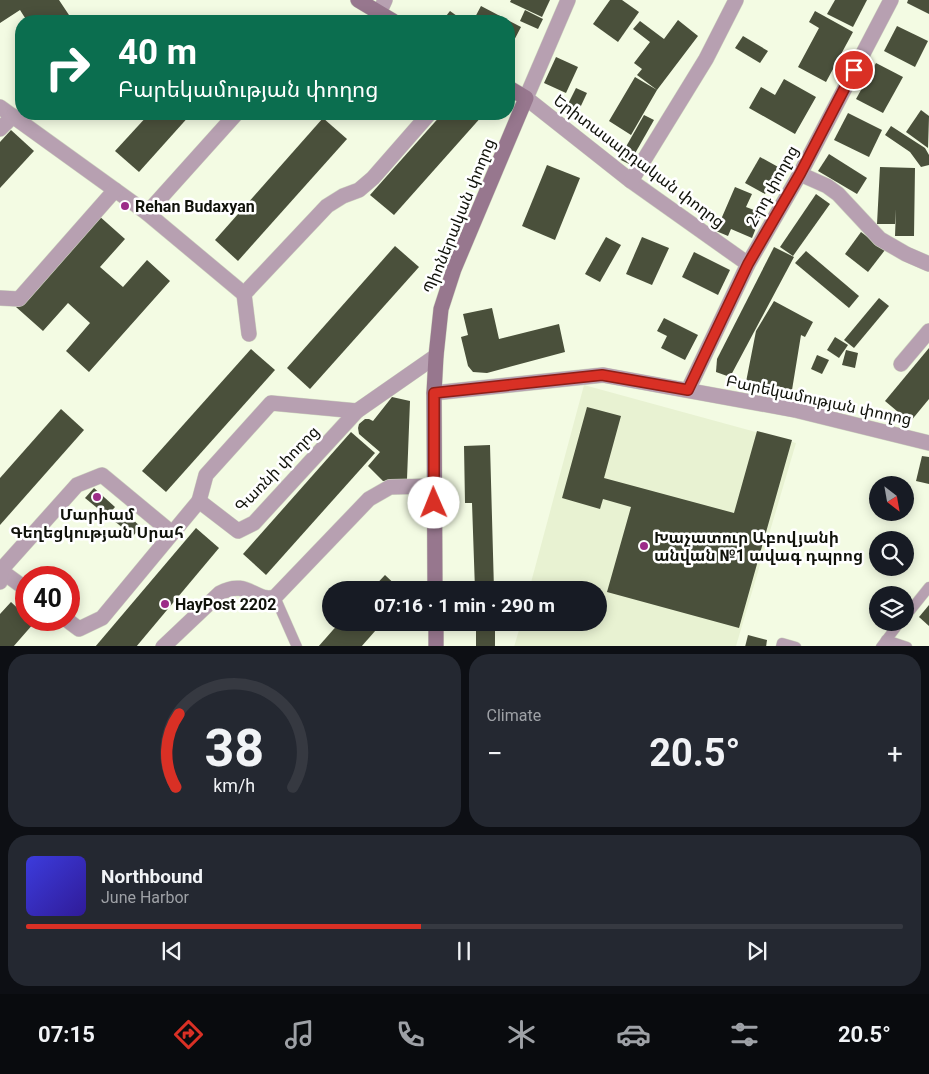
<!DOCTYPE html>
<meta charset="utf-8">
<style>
:root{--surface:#171b24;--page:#242831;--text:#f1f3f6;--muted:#9ea1a6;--line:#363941;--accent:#d93025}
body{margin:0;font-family:Roboto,"Noto Sans Armenian",sans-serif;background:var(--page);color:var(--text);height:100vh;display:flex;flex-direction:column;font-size:19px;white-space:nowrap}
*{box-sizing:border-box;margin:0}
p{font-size:16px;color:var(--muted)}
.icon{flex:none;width:28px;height:28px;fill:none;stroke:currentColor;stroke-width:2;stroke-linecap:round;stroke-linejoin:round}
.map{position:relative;height:646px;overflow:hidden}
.panel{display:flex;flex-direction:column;gap:8px;padding:8px;background:#0d0f14;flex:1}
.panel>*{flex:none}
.banner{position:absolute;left:15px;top:15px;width:500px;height:105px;border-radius:20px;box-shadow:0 2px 12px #0003;background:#0b6e4f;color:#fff;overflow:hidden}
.needle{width:32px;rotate:149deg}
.buttons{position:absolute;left:869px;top:476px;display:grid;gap:10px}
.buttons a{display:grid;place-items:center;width:45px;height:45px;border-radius:50%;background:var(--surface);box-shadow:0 2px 12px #0003;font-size:25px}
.speed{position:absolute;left:15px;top:566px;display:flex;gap:10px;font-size:25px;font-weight:700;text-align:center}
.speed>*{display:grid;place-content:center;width:65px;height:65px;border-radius:50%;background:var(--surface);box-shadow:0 2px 12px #0003;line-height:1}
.speed .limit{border:8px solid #d22;background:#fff;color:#111}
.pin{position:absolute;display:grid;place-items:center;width:42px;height:42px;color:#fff;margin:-21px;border:2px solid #fff;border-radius:50%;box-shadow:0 1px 5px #0007}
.me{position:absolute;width:55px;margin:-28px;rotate:359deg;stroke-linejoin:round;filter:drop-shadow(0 0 4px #0008)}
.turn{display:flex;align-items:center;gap:18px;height:105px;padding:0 20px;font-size:22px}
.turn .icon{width:65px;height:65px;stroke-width:2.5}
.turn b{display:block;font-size:35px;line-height:42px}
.big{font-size:38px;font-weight:700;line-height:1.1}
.panel .card{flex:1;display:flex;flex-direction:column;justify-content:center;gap:8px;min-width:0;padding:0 18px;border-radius:20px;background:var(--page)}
.panel .dial{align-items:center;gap:0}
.dial svg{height:130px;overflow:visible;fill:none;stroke:var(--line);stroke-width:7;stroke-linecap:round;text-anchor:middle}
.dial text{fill:var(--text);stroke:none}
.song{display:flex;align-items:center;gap:15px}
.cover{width:60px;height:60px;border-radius:8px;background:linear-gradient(135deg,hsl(240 70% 55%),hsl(250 70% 35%))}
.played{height:5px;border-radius:2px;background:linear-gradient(90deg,var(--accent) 45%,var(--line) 45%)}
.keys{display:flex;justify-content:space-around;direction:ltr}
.heat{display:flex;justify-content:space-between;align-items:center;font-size:28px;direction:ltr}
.panel .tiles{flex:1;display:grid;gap:8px;grid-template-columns:1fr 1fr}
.card:last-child{grid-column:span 2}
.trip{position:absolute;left:322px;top:581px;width:285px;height:50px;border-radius:25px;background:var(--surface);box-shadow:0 2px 12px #0003;font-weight:700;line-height:50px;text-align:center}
.tab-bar{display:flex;height:80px;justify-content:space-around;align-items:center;background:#090b0e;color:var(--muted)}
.tab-bar .icon{width:35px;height:35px}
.tab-bar .on{color:var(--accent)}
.tab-bar b{font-size:22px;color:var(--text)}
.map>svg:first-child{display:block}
</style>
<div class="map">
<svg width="929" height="647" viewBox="0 0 929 647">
<rect width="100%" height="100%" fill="#f3fbe3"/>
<path fill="#e8f2d2" d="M584,385L796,443L736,646L514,647L521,623L599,622V590H529Z"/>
<g fill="#4a503b">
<path d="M0,0H59L73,21H27L20,10L0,23Z"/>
<path d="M511,0H550L542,17L510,2Z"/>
<path d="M610,0H622L639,12L618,42L593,24Z"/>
<path d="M835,0H867L853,27L827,14Z"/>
<path d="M908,0H929V14L907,3Z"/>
<path d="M481,6L521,27L509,50V21H473Z"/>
<path d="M525,10L543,19L538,29L520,21Z"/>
<path d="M450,11L464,21H442Z"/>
<path d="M815,11L853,32L826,82L798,67L819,28L809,22Z"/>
<path d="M678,20L698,36L657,90L631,135L609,121L635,77L657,90L637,75L642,69L634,63L650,42L633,29L640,21L664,39Z"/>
<path d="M897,26L928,41L915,67L884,51Z"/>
<path d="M743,36L768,51L760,63L735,48Z"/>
<path d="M556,57L578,67L566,93L544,83Z"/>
<path d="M876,63L903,77L883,113L856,99Z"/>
<path d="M784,79L816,97L795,134L749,108L761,87L775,95Z"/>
<path d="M576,88L587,93L579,110L568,104Z"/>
<path d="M921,110L929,116L928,148L906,132Z"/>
<path d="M848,113L882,130L869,157L834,140Z"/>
<path d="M149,114H191L139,172L115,151Z"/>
<path d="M442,114L483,115L394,215L370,195Z"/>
<path d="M644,115L654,120L629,164L619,159Z"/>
<path d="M323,118L347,139L238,261L215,240Z"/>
<path d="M891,126L925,148L929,155V165L921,167L910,152L885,135Z"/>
<path d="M11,130L34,151L0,188V142Z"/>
<path d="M829,154L867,178L857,194L818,171Z"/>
<path d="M760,157L780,168L765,194L745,183Z"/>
<path d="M547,165L580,178L555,240L522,226Z"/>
<path d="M880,167L915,168L914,236H895L896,209L895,224H877Z"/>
<path d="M735,187L752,194L746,207L762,213L752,238L731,229L728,236L716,231Z"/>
<path d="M816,194L830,204L793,256L780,247Z"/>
<path d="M98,215L125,239L100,267L123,287L147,260L170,281L89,372L66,351L90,323L68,303L43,331L16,307Z"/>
<path d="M861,232L885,250L868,272L845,254Z"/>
<path d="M606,237L621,245L600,282L585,274Z"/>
<path d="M642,237L669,248L652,285L626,274Z"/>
<path d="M395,246L419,267L310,389L287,368Z"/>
<path d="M774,247L794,257L730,377L716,372L717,359Z"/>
<path d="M806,251L859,296L849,308L795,263Z"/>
<path d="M694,252L730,270L718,295L682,277Z"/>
<path d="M879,298L889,306L854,348L844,340Z"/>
<path d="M774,301L813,322L805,337L801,335L792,390L746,382L756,331Z"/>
<path d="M492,308L499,339L559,324L565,352L487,373L473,372L468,366L461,337L468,335L463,314Z"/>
<path d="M664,318L698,335L685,360L661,348L667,336L657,331Z"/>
<path d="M835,337L848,345L839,358L827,350Z"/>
<path d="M929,348V399L910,422L885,401Z"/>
<path d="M251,349L275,370L166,492L142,471Z"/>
<path d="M846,350L858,353L855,368L842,365Z"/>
<path d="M817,355L829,360L822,374L811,369Z"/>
<path d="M392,397L410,401L407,479L383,481L368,466L380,452L359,434L358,428L359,424L365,419H369L373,421Z"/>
<path d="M587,407L621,416L604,478L734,513L757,431L792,440L739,628L607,592L631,507L603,499L600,509L562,498Z"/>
<path d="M61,409L84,430L0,525V478Z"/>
<path d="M351,432L375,453L266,575L243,554Z"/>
<path d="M490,445L494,590H475L472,503H465L464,446Z"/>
<path d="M922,456L929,457V484L916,481Z"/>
<path d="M94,488L115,507L107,516L85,498Z"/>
<path d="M122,510L141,527L133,536L113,520Z"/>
<path d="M196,528L219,548L136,647H95Z"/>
<path d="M385,575L401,590H371Z"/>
<path d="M11,602L26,616V620H31L34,623L13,647H0V614Z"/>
<path d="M929,605V626L919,617Z"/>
<path d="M340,622H383L361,647H318Z"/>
<rect x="476" y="622" width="19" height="25"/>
<path d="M748,635L767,640L766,647H745Z"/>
</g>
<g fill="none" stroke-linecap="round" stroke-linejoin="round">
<defs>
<g id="lane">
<path d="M275,597L297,647"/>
<path d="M905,617L929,587"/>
<path d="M886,640L907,647"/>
<path d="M781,647L782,643L796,647"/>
<path d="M881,647L900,622"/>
</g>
<g id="street">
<path d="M568,0L526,98L631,181L748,264"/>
<path d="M379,13L385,0"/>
<path d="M0,107L147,213L244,294"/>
<path d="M0,129L13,116"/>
<path d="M800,174L827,186L838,194L880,239L906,254L929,264"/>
<path d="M631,181L706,59L736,0"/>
<path d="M147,213L236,114"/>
<path d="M0,298L19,299L115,190"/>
<path d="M249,334L244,294L327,206L343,196L359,190L373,178L429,114"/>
<path d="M901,364L929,331"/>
<path d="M688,390L748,264L800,174L891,0"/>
<path d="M434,393L603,375L795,410L929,443"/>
<path d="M199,501L206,475L271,403L357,411"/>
<path d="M0,570L26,589"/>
<path d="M0,582L1,570L77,485L102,475L172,533"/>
<path d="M67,620L79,629L102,618L199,501L238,531L254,523L357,411L436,356"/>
<path d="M163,647L220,593C248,578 255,603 275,597L369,499L390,487L434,486"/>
</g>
<g id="secondary">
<path d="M358,0L393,21"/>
<path d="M435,590L434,393L436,356L441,309L454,269L526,98L509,88"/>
<path d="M436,622V647"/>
</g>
</defs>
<use href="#lane" stroke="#cfd6c0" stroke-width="11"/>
<use href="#street" stroke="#cfd6c0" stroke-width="16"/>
<use href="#secondary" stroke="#cfd6c0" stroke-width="16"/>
<use href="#lane" stroke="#b7a0b1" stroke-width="10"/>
<use href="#street" stroke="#b7a0b1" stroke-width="15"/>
<use href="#secondary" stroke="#97778e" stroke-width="15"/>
</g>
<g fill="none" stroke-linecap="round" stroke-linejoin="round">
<defs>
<path id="route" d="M434,503V393L602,375L688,390L748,264L800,174L854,70"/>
</defs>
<use href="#route" stroke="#8d1f18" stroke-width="12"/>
<use href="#route" stroke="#d93025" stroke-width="9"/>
</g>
<g fill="#9c2b88" stroke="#fff" stroke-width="2">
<circle cx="125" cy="206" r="5"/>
<circle cx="97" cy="497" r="5"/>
<circle cx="644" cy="546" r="5"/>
<circle cx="165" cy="604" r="5"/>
</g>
<g text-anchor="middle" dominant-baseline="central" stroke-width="5" stroke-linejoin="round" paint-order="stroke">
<g font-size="16" fill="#10120a" stroke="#fff">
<text transform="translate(639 161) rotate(37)">Երիտասարդական փողոց</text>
<text transform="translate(772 186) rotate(-61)">2-րդ փողոց</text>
<text transform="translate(459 216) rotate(-68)">Պիոներական փողոց</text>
<text transform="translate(819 400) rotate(12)">Բարեկամության փողոց</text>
<text transform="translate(277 469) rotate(-46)">Գառնի փողոց</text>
</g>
<g font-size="16" font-weight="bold" fill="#10120a" stroke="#fff" text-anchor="start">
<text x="135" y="206">Rehan Budaxyan</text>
<text x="97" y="514" text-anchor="middle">Մարիամ<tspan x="97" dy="18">Գեղեցկության Սրահ</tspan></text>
<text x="654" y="537">Խաչատուր Աբովյանի<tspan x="654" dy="18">անվան №1 ավագ դպրոց</tspan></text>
<text x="175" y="604">HayPost 2202</text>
</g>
</g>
</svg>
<div class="buttons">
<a><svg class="needle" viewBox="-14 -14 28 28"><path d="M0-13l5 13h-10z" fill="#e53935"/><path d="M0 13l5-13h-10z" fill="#9ea1a6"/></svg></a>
<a><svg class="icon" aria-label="search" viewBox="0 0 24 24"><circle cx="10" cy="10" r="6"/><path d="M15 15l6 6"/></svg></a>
<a><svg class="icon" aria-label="layers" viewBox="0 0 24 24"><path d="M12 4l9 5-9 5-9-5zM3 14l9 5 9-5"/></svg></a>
</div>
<div class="speed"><div class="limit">40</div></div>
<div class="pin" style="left:854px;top:70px;background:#d93025"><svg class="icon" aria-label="arrive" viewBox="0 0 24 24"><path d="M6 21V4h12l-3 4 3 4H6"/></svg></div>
<svg class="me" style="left:434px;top:503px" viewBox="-20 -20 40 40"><circle r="19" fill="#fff"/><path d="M0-13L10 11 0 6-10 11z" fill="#d93025"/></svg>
<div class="trip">07:16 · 1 min · 290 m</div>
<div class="banner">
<div class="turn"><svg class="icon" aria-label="right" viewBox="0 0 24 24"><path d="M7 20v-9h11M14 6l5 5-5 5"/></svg><div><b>40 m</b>Բարեկամության փողոց</div></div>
</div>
</div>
<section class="panel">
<div class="tiles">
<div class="card dial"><svg viewBox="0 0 100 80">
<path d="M14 69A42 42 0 1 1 86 69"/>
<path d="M14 69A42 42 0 0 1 16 24" stroke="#d93025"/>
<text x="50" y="56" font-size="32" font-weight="700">38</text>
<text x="50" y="72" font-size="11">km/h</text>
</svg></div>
<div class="card"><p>Climate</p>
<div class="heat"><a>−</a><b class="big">20.5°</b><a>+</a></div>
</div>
<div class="card">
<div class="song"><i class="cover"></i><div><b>Northbound</b><p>June Harbor</p></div></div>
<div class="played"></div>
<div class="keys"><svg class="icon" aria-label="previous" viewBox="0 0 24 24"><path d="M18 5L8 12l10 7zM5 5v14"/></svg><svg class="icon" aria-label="pause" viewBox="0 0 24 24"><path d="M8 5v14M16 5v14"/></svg><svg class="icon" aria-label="next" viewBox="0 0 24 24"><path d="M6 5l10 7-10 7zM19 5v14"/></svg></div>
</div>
</div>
</section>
<nav class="tab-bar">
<b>07:15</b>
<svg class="icon on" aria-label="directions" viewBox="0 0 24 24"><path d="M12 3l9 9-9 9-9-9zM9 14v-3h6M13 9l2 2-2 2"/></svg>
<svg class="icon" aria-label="music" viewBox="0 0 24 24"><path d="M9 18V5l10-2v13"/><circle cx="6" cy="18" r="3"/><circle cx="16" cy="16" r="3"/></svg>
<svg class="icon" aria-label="phone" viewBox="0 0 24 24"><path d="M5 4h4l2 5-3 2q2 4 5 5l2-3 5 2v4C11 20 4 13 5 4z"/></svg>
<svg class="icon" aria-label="climate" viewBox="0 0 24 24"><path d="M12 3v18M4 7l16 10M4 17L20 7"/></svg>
<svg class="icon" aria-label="car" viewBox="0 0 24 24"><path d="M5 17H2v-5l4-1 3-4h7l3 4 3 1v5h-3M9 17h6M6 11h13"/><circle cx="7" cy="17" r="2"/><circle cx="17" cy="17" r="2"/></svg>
<svg class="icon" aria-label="filters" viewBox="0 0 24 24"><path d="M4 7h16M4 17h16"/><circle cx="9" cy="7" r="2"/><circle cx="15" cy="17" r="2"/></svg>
<b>20.5°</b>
</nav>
